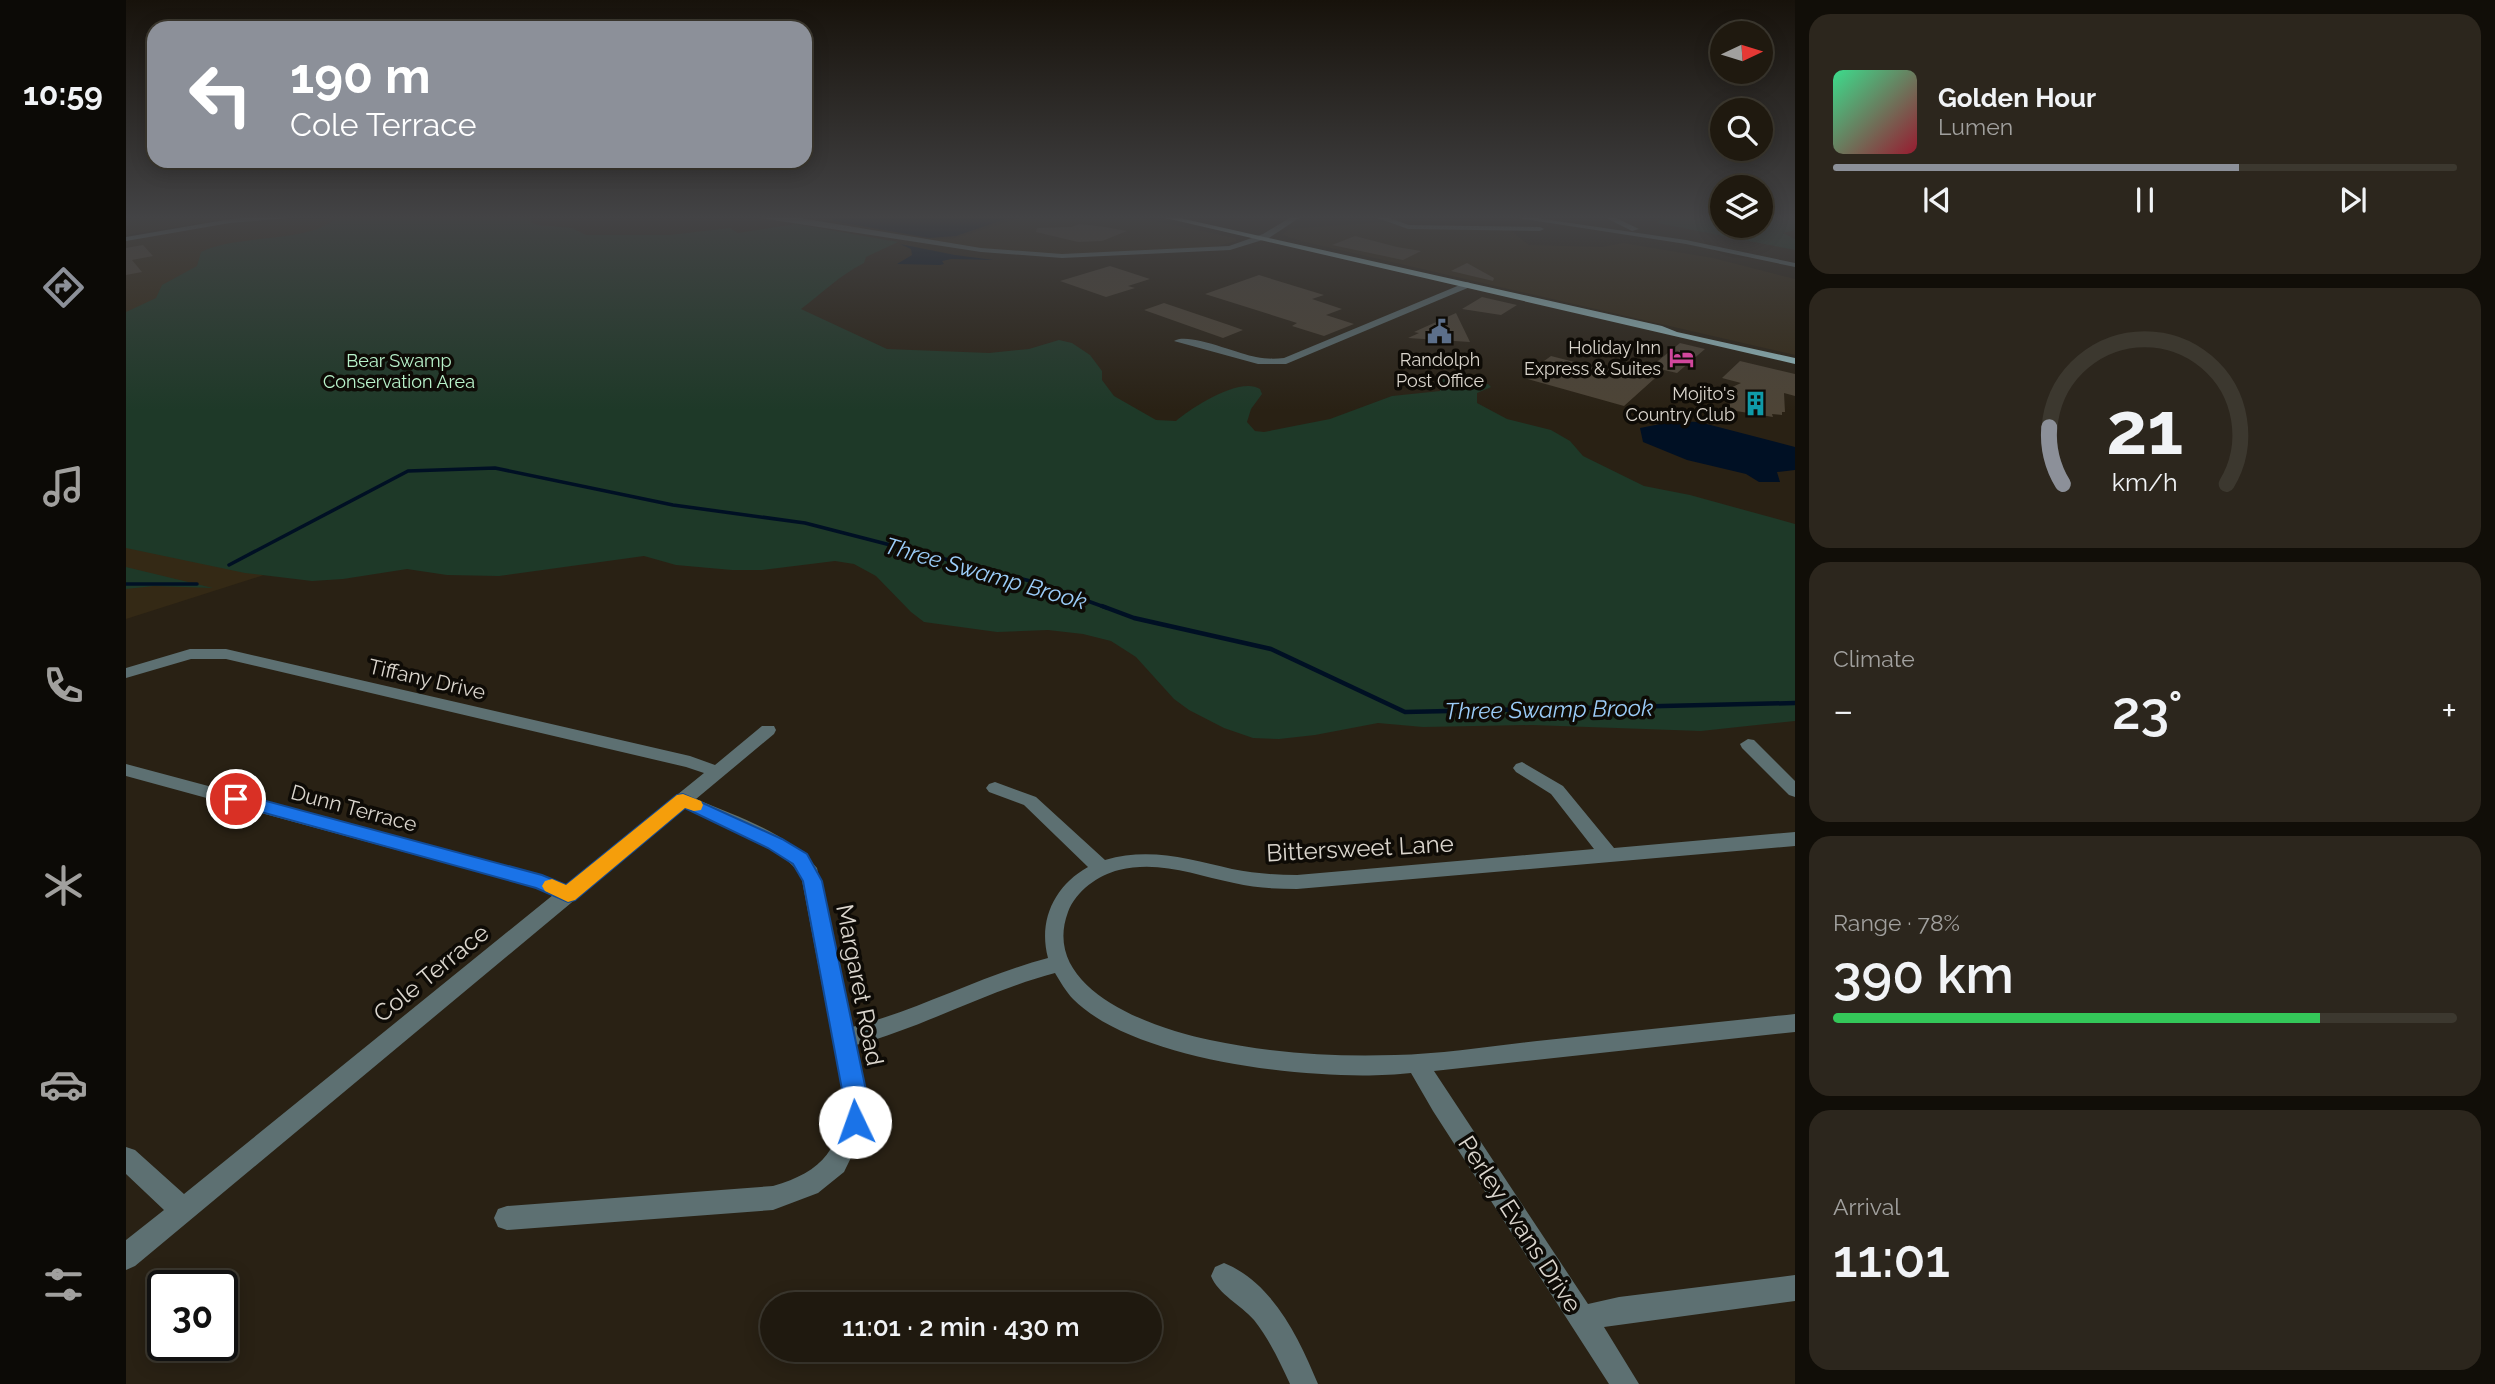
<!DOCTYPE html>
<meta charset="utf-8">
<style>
:root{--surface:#1f190f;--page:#2c261d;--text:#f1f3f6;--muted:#a1a09e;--line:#3c382f;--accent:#8c9099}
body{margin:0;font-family:Raleway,sans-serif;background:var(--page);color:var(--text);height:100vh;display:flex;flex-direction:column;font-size:26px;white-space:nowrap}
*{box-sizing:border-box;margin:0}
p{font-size:23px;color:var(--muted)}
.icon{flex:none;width:38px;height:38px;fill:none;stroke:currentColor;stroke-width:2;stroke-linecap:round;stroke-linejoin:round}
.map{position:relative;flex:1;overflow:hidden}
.panel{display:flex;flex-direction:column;gap:14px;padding:14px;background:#110e08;width:700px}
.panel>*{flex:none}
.hud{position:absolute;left:21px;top:21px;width:665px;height:147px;border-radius:21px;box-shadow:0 4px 18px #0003,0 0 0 2px var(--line);background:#8c9099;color:#fff;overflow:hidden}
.needle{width:46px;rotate:86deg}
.fabs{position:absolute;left:1584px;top:21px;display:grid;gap:14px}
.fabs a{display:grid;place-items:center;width:63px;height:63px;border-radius:50%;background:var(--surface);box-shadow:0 4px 18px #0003,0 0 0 2px var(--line);font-size:35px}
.speed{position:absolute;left:21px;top:1270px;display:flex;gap:14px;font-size:35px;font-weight:700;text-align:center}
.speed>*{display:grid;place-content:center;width:91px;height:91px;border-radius:50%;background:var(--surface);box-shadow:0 4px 18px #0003,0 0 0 2px var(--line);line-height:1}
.speed .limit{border:4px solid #111;border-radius:10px;background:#fff;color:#111}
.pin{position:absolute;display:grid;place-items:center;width:60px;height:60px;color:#fff;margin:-30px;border:4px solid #fff;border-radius:50%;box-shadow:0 2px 7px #0007}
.me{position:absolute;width:77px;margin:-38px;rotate:357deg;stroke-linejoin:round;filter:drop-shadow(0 0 5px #0008)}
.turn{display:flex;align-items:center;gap:24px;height:147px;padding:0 28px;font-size:32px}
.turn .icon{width:91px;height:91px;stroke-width:2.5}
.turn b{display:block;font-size:49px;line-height:60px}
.big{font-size:52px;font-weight:600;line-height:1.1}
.panel .card{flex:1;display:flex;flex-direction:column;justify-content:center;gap:10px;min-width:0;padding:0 24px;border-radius:21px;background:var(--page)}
.panel .dial{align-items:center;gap:0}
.dial svg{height:182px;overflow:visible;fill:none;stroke:var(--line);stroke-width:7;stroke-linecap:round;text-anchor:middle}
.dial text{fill:var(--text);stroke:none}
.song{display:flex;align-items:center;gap:21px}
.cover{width:84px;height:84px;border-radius:10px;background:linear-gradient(135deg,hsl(150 70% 55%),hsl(350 70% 35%))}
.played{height:7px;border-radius:4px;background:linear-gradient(90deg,var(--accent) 65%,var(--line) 65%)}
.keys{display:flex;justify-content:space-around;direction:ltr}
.heat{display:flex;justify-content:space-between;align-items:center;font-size:38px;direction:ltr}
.charge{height:10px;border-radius:5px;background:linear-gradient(90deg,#34c759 78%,var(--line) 0)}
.trip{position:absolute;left:634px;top:1292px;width:402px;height:70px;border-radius:35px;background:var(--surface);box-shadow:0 4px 18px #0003,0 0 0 2px var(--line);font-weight:600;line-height:70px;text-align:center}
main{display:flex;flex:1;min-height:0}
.menu{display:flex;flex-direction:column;width:126px;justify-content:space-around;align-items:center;background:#0c0a06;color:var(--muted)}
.menu .icon{width:49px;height:49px}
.menu .current{color:var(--accent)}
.menu b{font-size:32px;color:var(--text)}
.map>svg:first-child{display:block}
</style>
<main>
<nav class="menu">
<b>10:59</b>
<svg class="icon current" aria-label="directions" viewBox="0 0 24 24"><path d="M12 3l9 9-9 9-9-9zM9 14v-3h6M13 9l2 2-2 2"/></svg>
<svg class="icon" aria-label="music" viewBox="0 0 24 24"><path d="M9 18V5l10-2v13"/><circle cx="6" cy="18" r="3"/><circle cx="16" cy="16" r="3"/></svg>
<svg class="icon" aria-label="phone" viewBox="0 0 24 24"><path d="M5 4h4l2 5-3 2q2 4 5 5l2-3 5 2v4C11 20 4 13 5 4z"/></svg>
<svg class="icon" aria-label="climate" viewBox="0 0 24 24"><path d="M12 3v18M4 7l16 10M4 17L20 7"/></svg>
<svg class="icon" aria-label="car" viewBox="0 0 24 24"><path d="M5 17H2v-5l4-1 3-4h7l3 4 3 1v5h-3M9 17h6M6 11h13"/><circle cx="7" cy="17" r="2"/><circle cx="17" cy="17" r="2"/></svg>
<svg class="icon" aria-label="filters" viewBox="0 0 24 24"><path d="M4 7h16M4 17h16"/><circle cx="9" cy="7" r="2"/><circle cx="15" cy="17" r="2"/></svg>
</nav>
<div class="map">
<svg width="1669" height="1384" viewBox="0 0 1669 1384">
<rect width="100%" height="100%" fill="#292114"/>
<g fill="#342915">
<path d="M0,216H119L0,235Z"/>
<path d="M899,216H1006L1109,238L1111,241L1084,248L941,255L874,251L803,240L830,238Z"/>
<path d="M236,217L0,338V240L118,221Z"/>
<path d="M1258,222L1284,228L1384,230L1403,245L1476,247L1497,243L1587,258L1669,279V355L1179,242L1156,235L1163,229Z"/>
<path d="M0,544L141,574L0,619Z"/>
</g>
<g fill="#1e3928">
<path d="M408,216L404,222L412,225L446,228L460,235H544L604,228L612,233L670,224L772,242L740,257L738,263C714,275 695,294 675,309L761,349L863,353L903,349L933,340L946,343L964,355L976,371V380L988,396L1030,420L1050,421C1065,408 1114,376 1134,389L1136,394L1125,409L1121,422L1129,431L1138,432L1204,419L1266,396L1314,391V378L1317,377L1362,384L1365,387L1351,393V403L1381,419L1425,430L1444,441L1457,456L1518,486L1564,495L1669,524V721L1575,731L1406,725L1297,727L1252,723L1189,735L1153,739L1127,738L1098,728L1063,710L1048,699L1010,657L985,641L957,634L922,630L871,632L798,622L785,612L750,576L728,564L709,561L636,570H606L550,565L518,556L373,576L321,575L281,569L217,579L186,581L119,573L0,548V312L30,298L36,285L71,266L75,252C113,233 185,244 211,217Z"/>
<path d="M1538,216H1596V226H1634L1635,216H1669V230L1657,233L1669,239V250L1531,223Z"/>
<path d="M0,567L87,588L28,586L0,589Z"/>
</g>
<g fill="#001024">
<path d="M710,216H888L830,236L803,238L707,221L706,219Z"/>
<path d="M774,244L829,255L868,260L825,259L816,261L818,264L814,265L771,264L786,255L785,249Z"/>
<path d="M1549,421L1573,422L1669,447V470L1651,472L1654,482H1633L1620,474L1561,460L1517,442L1514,428Z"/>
</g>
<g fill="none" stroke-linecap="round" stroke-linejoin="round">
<g stroke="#001024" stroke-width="3.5">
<path d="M103,565L282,471L369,468L547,505L679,523L912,583L981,608"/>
<path d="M0,584H71"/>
</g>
<path stroke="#001024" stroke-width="4.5" d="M976,606L1008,618L1145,649L1279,712L1669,703"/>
</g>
<g fill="#4d4436">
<path d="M954,224L979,227L1001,231L976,241L952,242L910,232L911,228L945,227Z"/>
<path d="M1229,236L1271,247L1295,251L1277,260L1206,245Z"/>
<path d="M17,245L27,256L6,260L16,272L0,275V248Z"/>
<path d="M1341,263L1368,278L1367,281L1325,271Z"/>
<path d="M984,266L1024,279L1002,286L1009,288L980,297L934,281Z"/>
<path d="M1133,275L1198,295L1186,299L1216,309L1200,315L1228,324L1198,336L1166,326L1171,323L1079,294Z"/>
<path d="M1356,297L1391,305L1375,315L1336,309Z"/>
<path d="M1038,303L1103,325L1117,330L1097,338L1018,310Z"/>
<path d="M1330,313L1344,342L1282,338L1293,333L1288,332Z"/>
<path d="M1554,343L1579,349L1551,373L1538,370L1498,406L1398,378V367L1407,369L1425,356L1511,378Z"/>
<path d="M1614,361L1669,374V396L1658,393L1659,412H1656V415L1646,414L1647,417L1604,410V400L1589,395L1615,383L1596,378Z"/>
</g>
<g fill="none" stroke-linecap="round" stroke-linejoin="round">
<g fill="#5d7072" fill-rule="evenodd">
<path d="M149,216H185L104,223L0,241V237L104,219Z"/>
<path d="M622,216H662L855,248L936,254L1103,246L1137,234L1167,216H1176L1143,238L1104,250L936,258L855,252Z"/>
<path d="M1246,216H1257L1283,225L1414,227L1418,229L1414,231L1282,229Z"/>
<path d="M1379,216H1397L1560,240L1669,263V267L1560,244Z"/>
<path d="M1476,216H1486L1513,229L1506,231Z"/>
<path d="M1341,282L1344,283V287L1160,364H1132L1048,341C1063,332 1111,354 1130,357C1140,359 1149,359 1158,358Z"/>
<path d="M64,649H100L564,756L589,765L636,726H648L650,730L648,734L570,799C612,817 661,832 691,868L726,1027C793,1010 854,976 922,958C912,921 928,886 962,867L898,805L863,792L860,788L863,784L869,782L910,797L979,860C1024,847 1062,859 1106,869C1127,873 1149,875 1171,875L1468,849L1425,794L1390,772L1387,768L1390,764L1396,762L1437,786L1488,848L1669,832V846L1171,889C1150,889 1129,888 1108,883C1069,875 1033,860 993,870C972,875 950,891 942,912C913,990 1029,1029 1084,1040C1144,1053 1207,1057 1269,1055C1316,1054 1364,1046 1411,1041C1497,1032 1583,1023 1669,1014V1032L1308,1071L1462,1304L1493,1297L1669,1275V1301L1478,1327L1513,1384H1483L1307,1111L1285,1073C1199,1083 1010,1063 947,999C940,992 934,981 929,973C861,991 798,1027 730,1045L741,1095L737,1133L718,1172L692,1193L647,1210L381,1230L372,1227L368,1218L372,1209L381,1206L647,1186C697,1172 717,1147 717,1095L675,875C647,840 598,825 559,808L9,1266L0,1270V1240L38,1210L0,1174V1147L9,1150L58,1194L427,895L411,888L0,776V764L416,875L440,885L578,773L560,767L100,659H65L0,678V668Z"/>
<path d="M1622,739L1628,740L1669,781V797L1663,795L1616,748L1614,744Z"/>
<path d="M1098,1263C1147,1283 1173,1338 1192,1384H1164C1154,1362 1143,1339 1128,1320C1115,1305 1092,1294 1085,1276L1089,1267Z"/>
</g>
<path fill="#97bfc3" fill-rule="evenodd" d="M1031,216H1045L1536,326L1551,332L1669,358V364Z"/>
</g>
<linearGradient id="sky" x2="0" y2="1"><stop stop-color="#17120b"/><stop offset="0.53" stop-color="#434345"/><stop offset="1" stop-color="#434345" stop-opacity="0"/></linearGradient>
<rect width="1669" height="410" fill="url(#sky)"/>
<path fill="#1a73e8" stroke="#114b97" stroke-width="2" d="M110,793L416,875L440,885L551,795L557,794L656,839L681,854L696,881L741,1095V1122L738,1130L729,1133L721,1130L717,1122V1095L677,881L667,864L642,848L559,808L449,900L442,902L410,888L103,803L101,799L103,795Z"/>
<path fill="#f59e0b" d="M557,794L575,801L577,805L575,810L568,811L559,808L449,900L442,902L419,891L416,886L419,881L426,879L440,885L551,795Z"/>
<defs>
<symbol id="civic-bare" viewBox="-9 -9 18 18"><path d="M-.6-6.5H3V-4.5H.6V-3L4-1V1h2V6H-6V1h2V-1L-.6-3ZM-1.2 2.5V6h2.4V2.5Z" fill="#5c6f8a" stroke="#0e0b06" stroke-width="2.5" paint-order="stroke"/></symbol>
<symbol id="hotel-bare" viewBox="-9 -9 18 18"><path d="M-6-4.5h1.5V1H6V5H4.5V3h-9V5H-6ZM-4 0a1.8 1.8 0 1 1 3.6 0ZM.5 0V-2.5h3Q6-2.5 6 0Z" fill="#d1479c" stroke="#0e0b06" stroke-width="2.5" paint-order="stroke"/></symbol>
<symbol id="building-bare" viewBox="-9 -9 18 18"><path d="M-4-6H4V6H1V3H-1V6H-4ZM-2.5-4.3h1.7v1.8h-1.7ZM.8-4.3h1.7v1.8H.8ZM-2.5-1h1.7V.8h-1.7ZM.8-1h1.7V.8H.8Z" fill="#0f9aa8" stroke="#0e0b06" stroke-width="2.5" paint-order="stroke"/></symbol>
</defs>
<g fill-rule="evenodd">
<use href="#civic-bare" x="1296" y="314" width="35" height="35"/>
<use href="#hotel-bare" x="1538" y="340" width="35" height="35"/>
<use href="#building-bare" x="1612" y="386" width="35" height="35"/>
</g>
<g text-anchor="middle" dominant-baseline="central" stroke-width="7" stroke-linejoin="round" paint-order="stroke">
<g font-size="18" fill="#dad5cd" stroke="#0e0b06" text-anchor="end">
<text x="1535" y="347">Holiday Inn<tspan x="1535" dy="21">Express &amp; Suites</tspan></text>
<text x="1314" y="359" text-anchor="middle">Randolph<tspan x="1314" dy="21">Post Office</tspan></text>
<text x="1609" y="393">Mojito's<tspan x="1609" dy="21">Country Club</tspan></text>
</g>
<g font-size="18" fill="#b9f3cb" stroke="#0e0b06">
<text x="273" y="360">Bear Swamp<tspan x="273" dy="21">Conservation Area</tspan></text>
</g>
<g font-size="21" fill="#dad5cd" stroke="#0e0b06">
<text transform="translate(301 679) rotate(13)">Tiffany Drive</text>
<text transform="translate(228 808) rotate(15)">Dunn Terrace</text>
</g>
<g font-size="23" font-style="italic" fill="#9bccf8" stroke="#0e0b06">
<text transform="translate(860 573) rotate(16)">Three Swamp Brook</text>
<text transform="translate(1423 709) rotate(-1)">Three Swamp Brook</text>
</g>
<g font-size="24" fill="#dad5cd" stroke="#0e0b06">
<text transform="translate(1234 848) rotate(-3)">Bittersweet Lane</text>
<text transform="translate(305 973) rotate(-39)">Cole Terrace</text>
<text transform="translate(734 985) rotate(79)">Margaret Road</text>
<text transform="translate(1394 1224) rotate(57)">Perley Evans Drive</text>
</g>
</g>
</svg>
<div class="fabs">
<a><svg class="needle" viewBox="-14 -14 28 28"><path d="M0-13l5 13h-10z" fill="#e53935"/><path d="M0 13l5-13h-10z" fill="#a1a09e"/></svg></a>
<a><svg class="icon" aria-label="search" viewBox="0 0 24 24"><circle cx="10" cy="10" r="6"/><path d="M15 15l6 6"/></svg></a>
<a><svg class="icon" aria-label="layers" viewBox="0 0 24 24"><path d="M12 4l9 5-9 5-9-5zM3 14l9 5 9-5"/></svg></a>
</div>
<div class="speed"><div class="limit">30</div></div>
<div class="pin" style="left:110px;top:799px;background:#d93025"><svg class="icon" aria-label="arrive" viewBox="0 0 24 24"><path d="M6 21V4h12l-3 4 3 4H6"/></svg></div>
<svg class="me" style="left:729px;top:1122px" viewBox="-20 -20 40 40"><circle r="19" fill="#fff"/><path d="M0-13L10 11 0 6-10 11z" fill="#1a73e8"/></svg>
<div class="trip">11:01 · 2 min · 430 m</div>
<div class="hud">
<div class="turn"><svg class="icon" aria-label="left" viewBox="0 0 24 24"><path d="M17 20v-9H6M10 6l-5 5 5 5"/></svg><div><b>190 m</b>Cole Terrace</div></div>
</div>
</div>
<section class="panel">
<div class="card">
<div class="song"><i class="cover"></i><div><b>Golden Hour</b><p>Lumen</p></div></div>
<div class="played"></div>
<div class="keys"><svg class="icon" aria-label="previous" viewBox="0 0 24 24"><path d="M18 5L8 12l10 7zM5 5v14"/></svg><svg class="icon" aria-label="pause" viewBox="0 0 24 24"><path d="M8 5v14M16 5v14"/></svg><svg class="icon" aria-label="next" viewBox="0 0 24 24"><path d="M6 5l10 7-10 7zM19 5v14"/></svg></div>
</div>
<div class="card dial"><svg viewBox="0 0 100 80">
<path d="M14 69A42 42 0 1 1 86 69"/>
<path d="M14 69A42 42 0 0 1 8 44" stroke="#8c9099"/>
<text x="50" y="56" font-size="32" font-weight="700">21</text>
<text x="50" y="72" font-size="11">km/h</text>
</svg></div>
<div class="card"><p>Climate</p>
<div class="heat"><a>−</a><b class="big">23°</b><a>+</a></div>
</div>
<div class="card"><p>Range · 78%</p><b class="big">390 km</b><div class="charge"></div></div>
<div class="card"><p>Arrival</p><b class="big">11:01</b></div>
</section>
</main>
